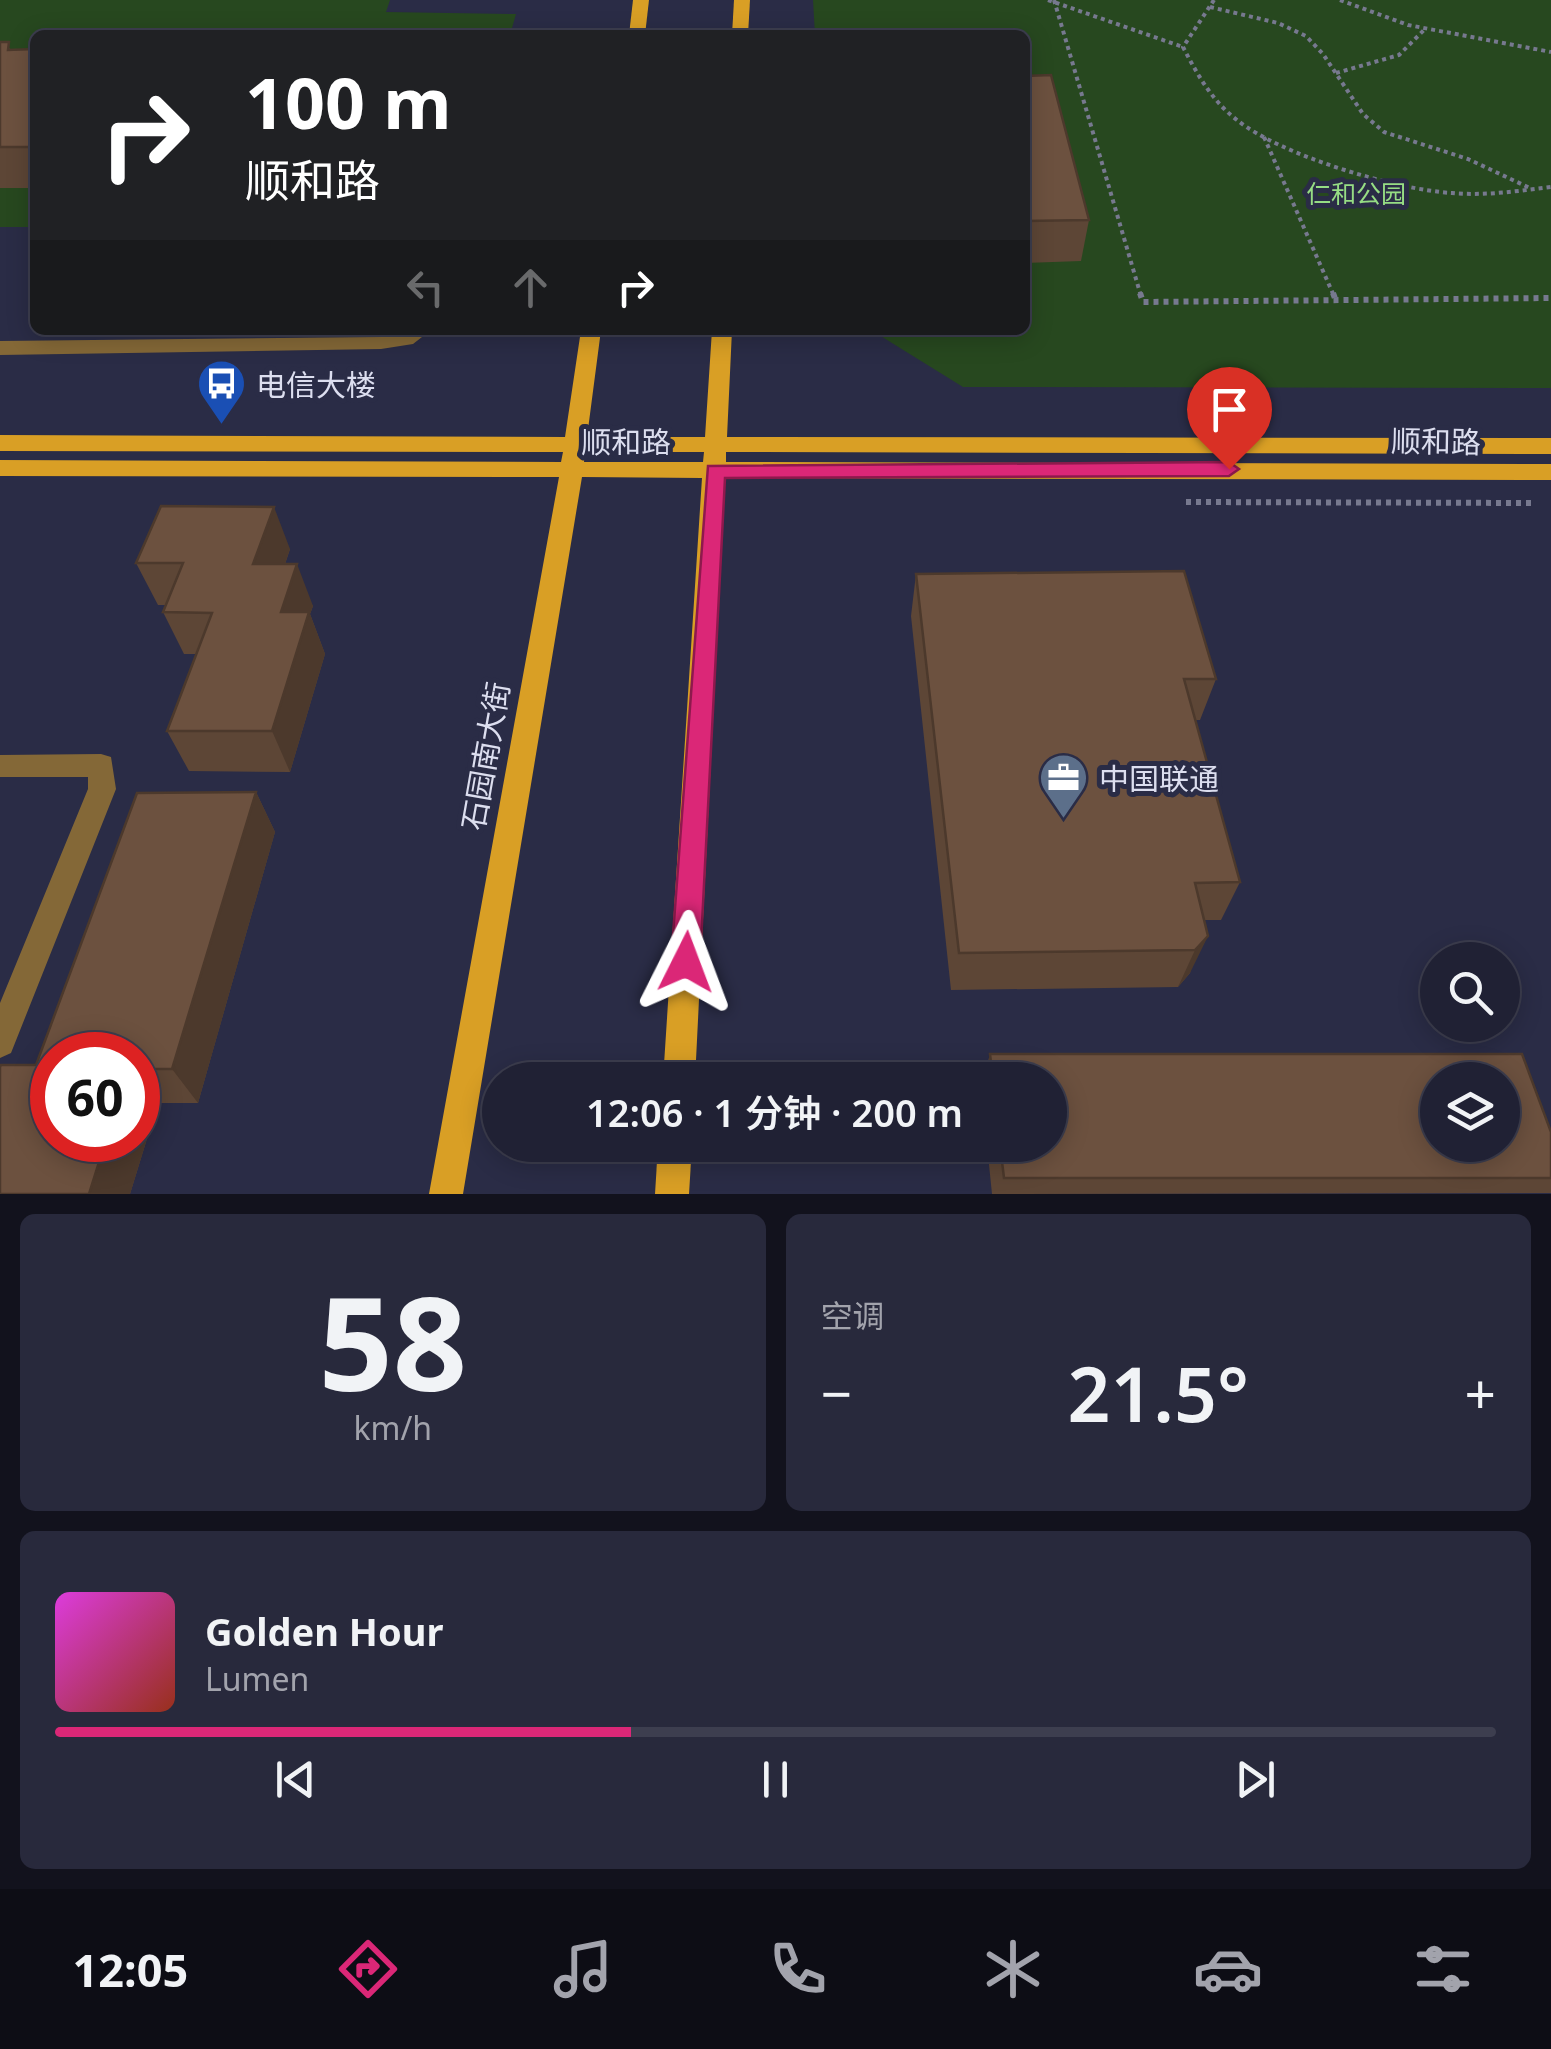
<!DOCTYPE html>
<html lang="zh">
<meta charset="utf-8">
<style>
:root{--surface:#202134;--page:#28293c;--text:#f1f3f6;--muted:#a2a3ac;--line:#3d3e4f;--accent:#db2777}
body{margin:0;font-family:"Noto Sans","Noto Sans SC",sans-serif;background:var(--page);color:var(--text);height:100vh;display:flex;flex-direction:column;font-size:38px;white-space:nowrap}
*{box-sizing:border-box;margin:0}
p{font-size:32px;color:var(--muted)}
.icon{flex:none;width:55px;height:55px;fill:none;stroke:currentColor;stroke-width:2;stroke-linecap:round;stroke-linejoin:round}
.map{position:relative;height:1194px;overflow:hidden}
.side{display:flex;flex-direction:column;gap:20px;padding:20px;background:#12121d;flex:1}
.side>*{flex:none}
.guide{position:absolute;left:30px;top:30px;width:1000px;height:305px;border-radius:15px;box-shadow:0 5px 25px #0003,0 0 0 2px var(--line);background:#202124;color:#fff;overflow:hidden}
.tools{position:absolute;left:1420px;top:942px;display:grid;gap:20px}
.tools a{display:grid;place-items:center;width:100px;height:100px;border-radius:50%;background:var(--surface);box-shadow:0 5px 25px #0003,0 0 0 2px var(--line);font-size:50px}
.speed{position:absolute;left:30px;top:1032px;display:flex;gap:20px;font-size:50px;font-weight:700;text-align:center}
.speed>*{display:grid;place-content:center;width:130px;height:130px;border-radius:50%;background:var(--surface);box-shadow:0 5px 25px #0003,0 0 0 2px var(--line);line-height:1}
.speed .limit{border:15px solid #d22;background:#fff;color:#111}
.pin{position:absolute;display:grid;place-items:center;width:85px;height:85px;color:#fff;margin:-102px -42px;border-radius:50% 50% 50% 0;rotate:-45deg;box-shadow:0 0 10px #0007}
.pin .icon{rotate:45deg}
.me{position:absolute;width:110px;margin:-55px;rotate:3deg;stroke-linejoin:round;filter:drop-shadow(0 0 8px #0008)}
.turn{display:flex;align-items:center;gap:35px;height:210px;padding:0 50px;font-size:45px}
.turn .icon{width:130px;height:130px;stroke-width:2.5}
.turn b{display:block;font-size:70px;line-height:85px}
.lanes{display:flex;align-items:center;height:95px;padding:0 50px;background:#0003;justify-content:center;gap:50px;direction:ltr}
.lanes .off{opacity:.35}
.big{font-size:75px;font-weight:600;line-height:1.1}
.side .tile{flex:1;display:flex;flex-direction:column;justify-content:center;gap:15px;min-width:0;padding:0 35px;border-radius:15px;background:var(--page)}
.side .dial{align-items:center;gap:0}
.dial b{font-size:130px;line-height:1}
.song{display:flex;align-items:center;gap:30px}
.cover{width:120px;height:120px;border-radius:15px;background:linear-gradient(135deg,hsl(300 70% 55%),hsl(10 70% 35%))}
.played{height:10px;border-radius:5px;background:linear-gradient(90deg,var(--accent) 40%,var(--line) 40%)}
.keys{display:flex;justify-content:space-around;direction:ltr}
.heat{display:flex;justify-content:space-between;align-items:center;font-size:55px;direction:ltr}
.side .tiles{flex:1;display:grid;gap:20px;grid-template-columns:1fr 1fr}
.tile:last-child{grid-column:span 2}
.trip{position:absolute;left:482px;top:1062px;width:585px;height:100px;border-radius:50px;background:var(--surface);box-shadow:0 5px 25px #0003,0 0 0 2px var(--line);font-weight:600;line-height:100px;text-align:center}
.dock{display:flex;height:160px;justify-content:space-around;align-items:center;background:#0d0d15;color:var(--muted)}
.dock .icon{width:70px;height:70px}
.dock .current{color:var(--accent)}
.dock b{font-size:45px;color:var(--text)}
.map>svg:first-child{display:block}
</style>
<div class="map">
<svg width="1551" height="1194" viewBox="0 0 1551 1194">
<rect width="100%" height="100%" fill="#2a2c46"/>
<g fill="#27481f">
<path d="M0,0H390L386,12L516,14L510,35H35V227H0Z"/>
<path d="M813,0H1551V388L963,387L871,330H1025V35H815Z"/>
</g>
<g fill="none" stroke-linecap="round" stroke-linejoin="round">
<g stroke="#77798f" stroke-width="4" stroke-dasharray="4 4" stroke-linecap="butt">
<path d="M1048,0L1183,47"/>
<path d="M1054,0L1141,296"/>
<path d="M1214,0L1183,47C1197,74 1212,101 1237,120C1280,155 1397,190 1452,193C1485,196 1518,191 1551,187"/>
<path d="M1340,0L1408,25L1551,52"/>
<path d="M1210,7L1278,23L1306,36L1323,54L1363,114L1384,132L1468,159L1532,189"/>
<path d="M1336,73L1399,55L1425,29"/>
<path d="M1264,137L1334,296"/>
</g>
<g stroke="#77798f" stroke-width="6" stroke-dasharray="5 5" stroke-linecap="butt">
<path d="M1140,293L1143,302L1551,298"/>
<path d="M1333,293L1336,301"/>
<path d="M1186,502L1534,503"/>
</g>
<g fill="#846837" fill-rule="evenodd">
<path d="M406,330H431L413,344L381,349L0,355V341L381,337Z"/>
<path d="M101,754L111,757L116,789L11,1053L0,1058V1003L88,789V777H0V755Z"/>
</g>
<g fill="#d99f25" fill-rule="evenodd">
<path d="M633,0H649L645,35H629Z"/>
<path d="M734,0H750L748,35H732Z"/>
<path d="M581,330H601L587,437H705L712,330H732L727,437L1551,438V454L726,452V462L1551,464V480L725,478L695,1080H663L702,478L582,477L463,1194H429L559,477L0,476V460L561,462L563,452L0,451V435L565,437ZM585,452H704L703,462H584Z"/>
<path d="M658,1145H692L689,1194H655Z"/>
</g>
</g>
<g fill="#5d4636" fill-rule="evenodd">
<path d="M0,42L12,50L35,49V188H0Z"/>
<path d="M1025,76L1089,220L1081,261L1025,263Z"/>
<path d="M290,549L285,564L313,606L310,614L325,654L290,772L189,771L167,731L196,654H184L163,612L166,605H158L136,563Z"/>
<path d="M916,574L1216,679L1200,720H1195L1240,882L1221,920H1204L1190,973L1178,987L951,990L911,616Z"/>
<path d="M256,792L275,832L198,1103H158L130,1194H0L36,1065ZM52,1055H138V1140Z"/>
<path d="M990,1054L1551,1132V1193L992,1194L987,1145H1050V1080H983Z"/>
</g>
<g fill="#4c392c">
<path d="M274,507L290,549L271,606L253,564Z"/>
<path d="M297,564L313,606L310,614L325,654L290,772L272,731L281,612Z"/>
<path d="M256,792L275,832L198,1103L172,1069Z"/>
<path d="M1208,936L1190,973L1178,987L1195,950Z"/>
<path d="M138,1079L158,1103L130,1194H89L106,1140H138Z"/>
</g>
<g fill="#6c513f" stroke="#4c392c" stroke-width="2.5" fill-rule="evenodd">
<path d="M0,42H9L8,50L35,49V145L32,147H0Z"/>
<path d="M1051,75L1089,220L1025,221V76Z"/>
<path d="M161,506L274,507L253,564H297L281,612H309L272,731H167L212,613L163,612L183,563H136Z"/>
<path d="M1184,571L1216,679H1184L1240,882L1195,883L1208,936L1195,950L959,953L916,574Z"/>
<path d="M256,792L172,1069H138V1055H52V1140H106L89,1194H0V1067L1,1065H36L137,793Z"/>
<path d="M990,1054H1522L1551,1132V1178H1004L1000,1145H1050V1080H993ZM1438,1080H1502V1145H1438Z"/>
</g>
<path fill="#db2777" stroke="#8e194d" stroke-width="2.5" d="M1229,462L1239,469L1229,476L725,478L700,962L695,971L686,975L676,971L671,962L708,466Z"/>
<defs>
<symbol id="bus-pin" viewBox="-11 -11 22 30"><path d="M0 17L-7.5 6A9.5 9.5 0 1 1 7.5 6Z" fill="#1a4fb4" stroke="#2a2c46"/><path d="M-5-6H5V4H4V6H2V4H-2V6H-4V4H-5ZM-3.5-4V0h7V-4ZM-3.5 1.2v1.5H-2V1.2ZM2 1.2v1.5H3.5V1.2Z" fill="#fff"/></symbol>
<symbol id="office-pin" viewBox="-11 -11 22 30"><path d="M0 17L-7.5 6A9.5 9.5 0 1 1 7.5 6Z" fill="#5c6f8a" stroke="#2a2c46"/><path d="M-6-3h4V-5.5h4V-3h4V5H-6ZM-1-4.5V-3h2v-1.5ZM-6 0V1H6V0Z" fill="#fff"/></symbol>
</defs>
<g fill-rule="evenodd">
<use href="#bus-pin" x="194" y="356" width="55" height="75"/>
<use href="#office-pin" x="1036" y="750" width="55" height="75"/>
</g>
<g text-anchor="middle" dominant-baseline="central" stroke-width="10" stroke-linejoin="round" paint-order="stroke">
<g font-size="25" fill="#96dd84" stroke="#2a2c46">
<text x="1356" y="193">仁和公园</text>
</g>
<g font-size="30" fill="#dcdeef" stroke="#2a2c46" text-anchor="start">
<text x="256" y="384">电信大楼</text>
<text x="1099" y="778">中国联通</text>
</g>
<g font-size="30" fill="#dcdeef" stroke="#2a2c46">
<text x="626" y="441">顺和路</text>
<text transform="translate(1436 441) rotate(1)">顺和路</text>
<text transform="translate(485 756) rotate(-80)">石园南大街</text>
</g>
</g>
</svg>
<div class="tools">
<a><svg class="icon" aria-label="search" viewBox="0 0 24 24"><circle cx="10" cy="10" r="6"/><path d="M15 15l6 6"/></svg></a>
<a><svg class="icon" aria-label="layers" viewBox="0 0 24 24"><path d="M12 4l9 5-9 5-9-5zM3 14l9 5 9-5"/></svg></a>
</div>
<div class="speed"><div class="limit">60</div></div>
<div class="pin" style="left:1229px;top:469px;background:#d93025"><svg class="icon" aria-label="arrive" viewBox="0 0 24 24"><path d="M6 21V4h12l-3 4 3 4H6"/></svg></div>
<svg class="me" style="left:686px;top:962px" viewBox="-20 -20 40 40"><path d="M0-17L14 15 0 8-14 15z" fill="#db2777" stroke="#fff" stroke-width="4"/></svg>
<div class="trip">12:06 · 1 分钟 · 200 m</div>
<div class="guide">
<div class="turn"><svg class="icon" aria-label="right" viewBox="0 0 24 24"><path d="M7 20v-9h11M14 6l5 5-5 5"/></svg><div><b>100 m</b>顺和路</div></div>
<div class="lanes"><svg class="icon off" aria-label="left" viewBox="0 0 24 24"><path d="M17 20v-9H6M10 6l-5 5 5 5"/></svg><svg class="icon off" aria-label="ahead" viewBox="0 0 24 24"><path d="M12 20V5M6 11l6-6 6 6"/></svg><svg class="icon" aria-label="right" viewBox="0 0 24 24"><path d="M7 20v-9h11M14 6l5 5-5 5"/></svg></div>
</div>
</div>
<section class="side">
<div class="tiles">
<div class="tile dial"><b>58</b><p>km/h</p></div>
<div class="tile"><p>空调</p>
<div class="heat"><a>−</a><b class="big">21.5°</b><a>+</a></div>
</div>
<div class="tile">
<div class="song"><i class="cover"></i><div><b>Golden Hour</b><p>Lumen</p></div></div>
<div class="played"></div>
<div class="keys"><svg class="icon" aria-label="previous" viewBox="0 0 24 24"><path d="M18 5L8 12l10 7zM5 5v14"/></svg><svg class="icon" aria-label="pause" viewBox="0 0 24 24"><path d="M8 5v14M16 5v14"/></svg><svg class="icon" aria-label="next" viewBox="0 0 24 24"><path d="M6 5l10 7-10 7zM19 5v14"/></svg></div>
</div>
</div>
</section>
<nav class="dock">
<b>12:05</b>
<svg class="icon current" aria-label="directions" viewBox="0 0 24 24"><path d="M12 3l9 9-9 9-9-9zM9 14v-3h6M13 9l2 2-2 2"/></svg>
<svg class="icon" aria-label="music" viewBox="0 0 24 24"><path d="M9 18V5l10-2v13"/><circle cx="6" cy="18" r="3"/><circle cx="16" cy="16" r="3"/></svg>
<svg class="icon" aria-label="phone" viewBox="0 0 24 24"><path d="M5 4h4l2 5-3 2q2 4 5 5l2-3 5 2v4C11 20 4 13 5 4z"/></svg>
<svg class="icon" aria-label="climate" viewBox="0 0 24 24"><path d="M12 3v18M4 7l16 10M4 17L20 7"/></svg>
<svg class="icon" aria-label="car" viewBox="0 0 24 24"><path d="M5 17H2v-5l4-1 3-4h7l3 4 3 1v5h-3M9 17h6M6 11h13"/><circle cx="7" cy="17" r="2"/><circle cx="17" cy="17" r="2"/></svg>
<svg class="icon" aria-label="filters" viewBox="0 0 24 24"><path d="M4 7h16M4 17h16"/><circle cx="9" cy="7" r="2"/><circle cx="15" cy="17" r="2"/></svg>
</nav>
